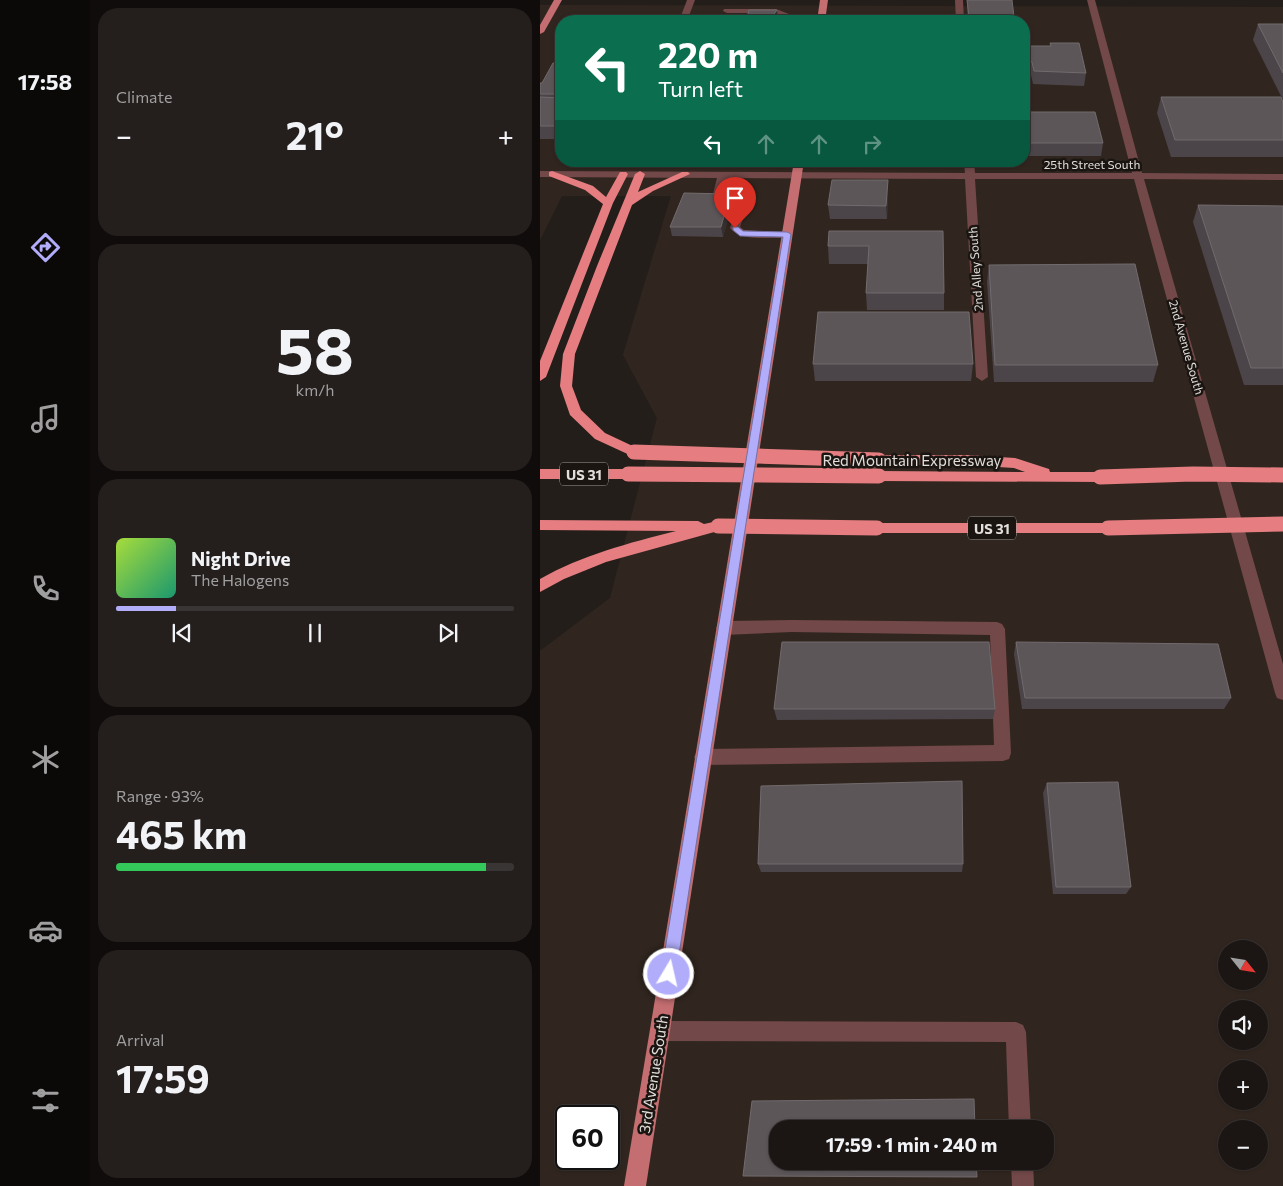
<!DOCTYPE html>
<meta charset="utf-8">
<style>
:root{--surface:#1b1614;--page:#241f1d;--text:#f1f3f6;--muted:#a09fa0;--line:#393534;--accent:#b1adfa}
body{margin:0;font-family:Commissioner,sans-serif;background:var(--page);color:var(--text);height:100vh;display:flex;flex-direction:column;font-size:19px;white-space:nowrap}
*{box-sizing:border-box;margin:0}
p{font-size:16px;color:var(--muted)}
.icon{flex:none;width:28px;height:28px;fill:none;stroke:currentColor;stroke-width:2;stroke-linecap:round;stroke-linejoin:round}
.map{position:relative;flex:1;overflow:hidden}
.side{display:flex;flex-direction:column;gap:8px;padding:8px;background:#0f0c0b;width:450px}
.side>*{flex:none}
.hud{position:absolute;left:15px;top:15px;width:475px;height:152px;border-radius:20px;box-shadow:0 1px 4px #0004,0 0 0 1px var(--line);background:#0b6e4f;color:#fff;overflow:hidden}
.needle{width:32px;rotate:120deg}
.buttons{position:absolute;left:678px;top:940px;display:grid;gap:10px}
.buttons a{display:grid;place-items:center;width:50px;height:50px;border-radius:50%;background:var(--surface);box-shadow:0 1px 4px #0004,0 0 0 1px var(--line);font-size:25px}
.speed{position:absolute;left:15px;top:1105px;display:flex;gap:10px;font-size:25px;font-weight:700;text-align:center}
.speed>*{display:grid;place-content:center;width:65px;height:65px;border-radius:50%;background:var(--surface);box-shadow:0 1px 4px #0004,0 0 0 1px var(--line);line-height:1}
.speed .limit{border:2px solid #111;border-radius:8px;background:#fff;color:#111}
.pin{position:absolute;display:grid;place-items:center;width:42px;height:42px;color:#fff;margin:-51px -21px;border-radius:50% 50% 50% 0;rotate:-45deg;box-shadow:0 0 5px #0007}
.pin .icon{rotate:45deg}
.me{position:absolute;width:55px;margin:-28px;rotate:9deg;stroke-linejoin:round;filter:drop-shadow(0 0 4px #0008)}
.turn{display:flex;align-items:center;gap:18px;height:105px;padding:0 20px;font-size:22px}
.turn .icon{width:65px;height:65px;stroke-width:2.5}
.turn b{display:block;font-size:35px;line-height:42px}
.lanes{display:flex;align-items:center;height:48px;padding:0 20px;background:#0003;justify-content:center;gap:25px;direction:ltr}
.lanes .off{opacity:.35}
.big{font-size:38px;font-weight:700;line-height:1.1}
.side .card{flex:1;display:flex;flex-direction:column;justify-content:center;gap:8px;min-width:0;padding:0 18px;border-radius:20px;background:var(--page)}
.side .dial{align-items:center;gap:0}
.dial b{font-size:65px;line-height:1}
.song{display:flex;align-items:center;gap:15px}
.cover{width:60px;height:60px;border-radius:8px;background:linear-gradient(135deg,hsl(80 70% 55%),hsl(160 70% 35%))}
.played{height:5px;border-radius:2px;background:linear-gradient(90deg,var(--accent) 15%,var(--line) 15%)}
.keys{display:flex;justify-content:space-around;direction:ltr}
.heat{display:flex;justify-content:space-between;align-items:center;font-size:28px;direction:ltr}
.charge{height:8px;border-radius:4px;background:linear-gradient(90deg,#34c759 93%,var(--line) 0)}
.trip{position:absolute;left:229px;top:1120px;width:285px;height:50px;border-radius:20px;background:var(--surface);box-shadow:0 1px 4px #0004,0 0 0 1px var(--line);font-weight:700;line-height:50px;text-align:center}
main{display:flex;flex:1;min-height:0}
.tab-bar{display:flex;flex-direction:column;width:90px;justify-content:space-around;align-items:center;background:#0b0908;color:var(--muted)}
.tab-bar .icon{width:35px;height:35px}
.tab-bar .current{color:var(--accent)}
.tab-bar b{font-size:22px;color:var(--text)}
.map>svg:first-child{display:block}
</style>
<main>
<nav class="tab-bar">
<b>17:58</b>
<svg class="icon current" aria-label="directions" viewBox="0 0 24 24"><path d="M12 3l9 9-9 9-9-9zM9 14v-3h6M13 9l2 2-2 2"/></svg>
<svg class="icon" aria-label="music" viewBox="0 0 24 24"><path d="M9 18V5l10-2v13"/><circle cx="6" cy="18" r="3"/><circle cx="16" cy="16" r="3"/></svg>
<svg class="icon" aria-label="phone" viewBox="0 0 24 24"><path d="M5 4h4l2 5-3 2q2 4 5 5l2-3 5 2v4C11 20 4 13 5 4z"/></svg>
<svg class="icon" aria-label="climate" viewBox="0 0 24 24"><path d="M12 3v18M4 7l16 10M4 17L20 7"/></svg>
<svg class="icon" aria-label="car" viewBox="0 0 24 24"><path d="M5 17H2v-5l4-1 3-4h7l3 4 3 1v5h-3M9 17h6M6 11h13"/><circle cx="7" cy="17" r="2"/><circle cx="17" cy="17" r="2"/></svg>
<svg class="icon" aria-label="filters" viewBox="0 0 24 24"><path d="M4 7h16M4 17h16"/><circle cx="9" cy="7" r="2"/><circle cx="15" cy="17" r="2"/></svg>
</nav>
<section class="side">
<div class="card"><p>Climate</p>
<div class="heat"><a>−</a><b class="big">21°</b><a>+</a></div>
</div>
<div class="card dial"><b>58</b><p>km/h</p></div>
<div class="card">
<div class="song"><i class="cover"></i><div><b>Night Drive</b><p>The Halogens</p></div></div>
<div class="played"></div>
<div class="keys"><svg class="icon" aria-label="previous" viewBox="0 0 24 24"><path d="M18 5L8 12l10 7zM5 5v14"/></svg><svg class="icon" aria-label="pause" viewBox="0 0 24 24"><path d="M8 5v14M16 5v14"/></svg><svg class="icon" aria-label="next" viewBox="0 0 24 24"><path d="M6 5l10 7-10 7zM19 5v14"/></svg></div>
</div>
<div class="card"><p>Range · 93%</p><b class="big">465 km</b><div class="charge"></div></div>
<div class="card"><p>Arrival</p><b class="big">17:59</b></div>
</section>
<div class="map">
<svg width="743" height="1186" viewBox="0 0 743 1186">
<rect width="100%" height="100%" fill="#241e1a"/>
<path fill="#31261f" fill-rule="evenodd" d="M0,5L743,7V1186H0V651L70,598L117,418L83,355L131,196H22L0,240ZM21,21H484V161H21ZM686,949H719V981H686ZM686,1009H719V1041H686ZM686,1069H719V1101H686ZM26,1116H69V1159H26ZM238,1129H505V1161H238ZM686,1129H719V1161H686Z"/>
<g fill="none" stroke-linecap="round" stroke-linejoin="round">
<g fill="#724849" fill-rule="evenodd">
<path d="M147,0H155L147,21H139Z"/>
<path d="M415,0H423L424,21H416Z"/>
<path d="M547,0H555L602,173L743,174V180L604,179L743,664V700L737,698L735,693L594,179H435L448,377L442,381L436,377L425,179L187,178L183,193L188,196L201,199L207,207L200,227L204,230L251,233L252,235L251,237L247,238C230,237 201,242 190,228L197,207C191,200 181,203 173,194L177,178L0,177V171L425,173L424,161H434L435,173H592Z"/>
<path d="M184,9H236L249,14L248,21H240L241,15L235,13H187L183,11Z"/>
<path d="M252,620L457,622L462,624L465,629L471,753L469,759L463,761L163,765L157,763L154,757L157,751L163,749L454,745L450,635L252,632L184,635L179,633L176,628L179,623L184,621Z"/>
<path d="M120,1021L476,1022L483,1025L486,1032L491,1129H469L466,1042L120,1041L113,1038L110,1031L113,1024Z"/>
<path d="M471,1161H493L494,1186H472Z"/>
</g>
<g fill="#c56e71" fill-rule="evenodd">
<path d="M14,0H22L4,32L0,34V25Z"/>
<path d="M280,0H288L285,21H277Z"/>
<path d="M254,161H264L106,1186H84Z"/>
</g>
<g fill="#e57d81" fill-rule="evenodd">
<path d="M12,171L53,186L66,197L80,172H86L88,174L73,203L6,377L0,381V361L63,204L45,190L9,176V172Z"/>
<path d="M100,171L105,174L98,192L142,172H148L150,174L113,191L92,205L35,354L32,386L41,410L65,433L99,449L101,452L99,455L94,457L55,439L30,415L20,386L23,354L57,266L95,174Z"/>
<path d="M339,455H427L475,458L509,469L510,472H560L565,473L567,477L565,481L560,482L339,481L334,480L332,476L334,472L339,471L485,472L474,468L427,465H339L334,463L332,460L334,457Z"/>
<path d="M0,469H88L93,470L95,474L93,478L88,479H0Z"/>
<path d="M0,520L158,521L164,524L178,521L183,522L185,526L183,530L178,531L66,562L24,579L0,592V579C42,555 89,543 136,531L0,530Z"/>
<path d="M337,523H568L573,524L575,528L573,532L568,533H337L332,532L330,528L332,524Z"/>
</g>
<g stroke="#e57d81" stroke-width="15">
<path d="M94,452L339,460"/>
<path d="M88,474L339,476"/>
<path d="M560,477L653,474L743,475"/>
<path d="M178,526L337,528"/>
<path d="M568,528L743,524"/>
</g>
</g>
<g fill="#4b4549">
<path d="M427,0L474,17V21H428L427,8Z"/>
<path d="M718,24H743V100L713,40Z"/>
<path d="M510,43L546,73L544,86L493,84L491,75L484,74V46H510Z"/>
<path d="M21,63V139H0V83H2Z"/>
<path d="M621,97L743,102V157H631L617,113Z"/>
<path d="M484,112L563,143L561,156H484Z"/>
<path d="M348,180V193L347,219H290L288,205Z"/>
<path d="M192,203L183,237L132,236L130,227Z"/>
<path d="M658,205L743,206V385H704L653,222Z"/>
<path d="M403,231L404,293V310H327L326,293L328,264H289L288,246Z"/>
<path d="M449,265L618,365L613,382H454L447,282Z"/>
<path d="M273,364H433L431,381H275Z"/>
<path d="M476,642L691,698L684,709H482L474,654Z"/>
<path d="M234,709H455L453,719L237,720Z"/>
<path d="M507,783L591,887L586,894H513L503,793Z"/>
<path d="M218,864H423L422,872H221Z"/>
</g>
<g fill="#352f30">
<path d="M237,10L238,19L237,21H233L234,14Z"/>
<path d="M348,180V193L347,219L346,206Z"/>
<path d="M190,194L192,203L183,237L181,227Z"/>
</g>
<g fill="#5c5659" stroke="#716b6d">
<path d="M427,0H472L474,17H429Z"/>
<path d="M209,10H237L234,14L233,21H206Z"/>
<path d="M414,15V21H395V16Z"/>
<path d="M718,24H743V73Z"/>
<path d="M510,43H539L546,73L494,71L492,62L484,61V46H511Z"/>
<path d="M13,63H21V94H0V83H2Z"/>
<path d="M0,97L21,98V126H0Z"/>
<path d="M621,97H741L743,102V140H635Z"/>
<path d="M484,112H555L563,143H484Z"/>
<path d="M292,180H348L346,206L288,205Z"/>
<path d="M144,193L190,194L181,227H130Z"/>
<path d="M658,205L743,206V368H711Z"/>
<path d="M289,231H403L404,293H326L329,246H288Z"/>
<path d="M595,264L618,365H455L449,265Z"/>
<path d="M278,312H429L433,364H273Z"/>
<path d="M242,642H449L455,709H234Z"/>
<path d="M476,642L678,644L691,698H485Z"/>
<path d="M422,781L423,864H218L221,786Z"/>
<path d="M578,782L591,887H516L507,783Z"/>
<path d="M434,1099L435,1129H238V1161H436L437,1177L203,1176L212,1101Z"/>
</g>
<path fill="#b1adfa" stroke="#7370a2" d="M193,227H198L203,231L247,232L251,234L136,974L134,979L129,981L124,979L121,974L243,237L200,236L193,230Z"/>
<g text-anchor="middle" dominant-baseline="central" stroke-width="5" stroke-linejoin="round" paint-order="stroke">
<g font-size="12" fill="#e2dedb" stroke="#1a1511">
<text x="552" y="164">25th Street South</text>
<text transform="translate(435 269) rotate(-94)">2nd Alley South</text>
<text transform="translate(647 347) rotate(74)">2nd Avenue South</text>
</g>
<g fill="#1a1511" stroke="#a6a29e" stroke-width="1">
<rect x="20" y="462.5" width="48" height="23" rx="4"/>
<rect x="428" y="516.5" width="48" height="23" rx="4"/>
</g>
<g font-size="14" font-weight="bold" fill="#e2dedb">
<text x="44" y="474">US 31</text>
<text x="452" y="528">US 31</text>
</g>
<g font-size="15" fill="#e2dedb" stroke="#1a1511">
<text x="372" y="460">Red Mountain Expressway</text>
<text transform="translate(113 1074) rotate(-81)">3rd Avenue South</text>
</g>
</g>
</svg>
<div class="buttons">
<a><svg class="needle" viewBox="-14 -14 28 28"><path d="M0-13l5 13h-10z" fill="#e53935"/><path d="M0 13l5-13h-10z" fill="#a09fa0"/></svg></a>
<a><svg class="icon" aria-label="sound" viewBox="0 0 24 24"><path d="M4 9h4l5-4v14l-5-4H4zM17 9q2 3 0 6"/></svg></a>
<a>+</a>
<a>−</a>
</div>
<div class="speed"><div class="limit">60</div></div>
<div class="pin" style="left:195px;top:228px;background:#d93025"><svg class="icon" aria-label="arrive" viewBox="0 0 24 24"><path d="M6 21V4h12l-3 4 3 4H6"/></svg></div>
<svg class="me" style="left:129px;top:974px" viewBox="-20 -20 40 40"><circle r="17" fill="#b1adfa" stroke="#fff" stroke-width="3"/><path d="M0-11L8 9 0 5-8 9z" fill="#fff"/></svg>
<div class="trip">17:59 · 1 min · 240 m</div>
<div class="hud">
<div class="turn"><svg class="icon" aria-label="left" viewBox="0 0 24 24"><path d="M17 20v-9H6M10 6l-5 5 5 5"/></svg><div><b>220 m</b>Turn left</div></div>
<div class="lanes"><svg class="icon" aria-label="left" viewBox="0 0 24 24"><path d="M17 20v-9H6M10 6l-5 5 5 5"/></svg><svg class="icon off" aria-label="ahead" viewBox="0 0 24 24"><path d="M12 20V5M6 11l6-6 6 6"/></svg><svg class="icon off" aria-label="ahead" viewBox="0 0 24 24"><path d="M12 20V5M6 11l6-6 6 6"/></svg><svg class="icon off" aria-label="right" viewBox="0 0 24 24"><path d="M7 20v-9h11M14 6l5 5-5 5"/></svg></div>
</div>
</div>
</main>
